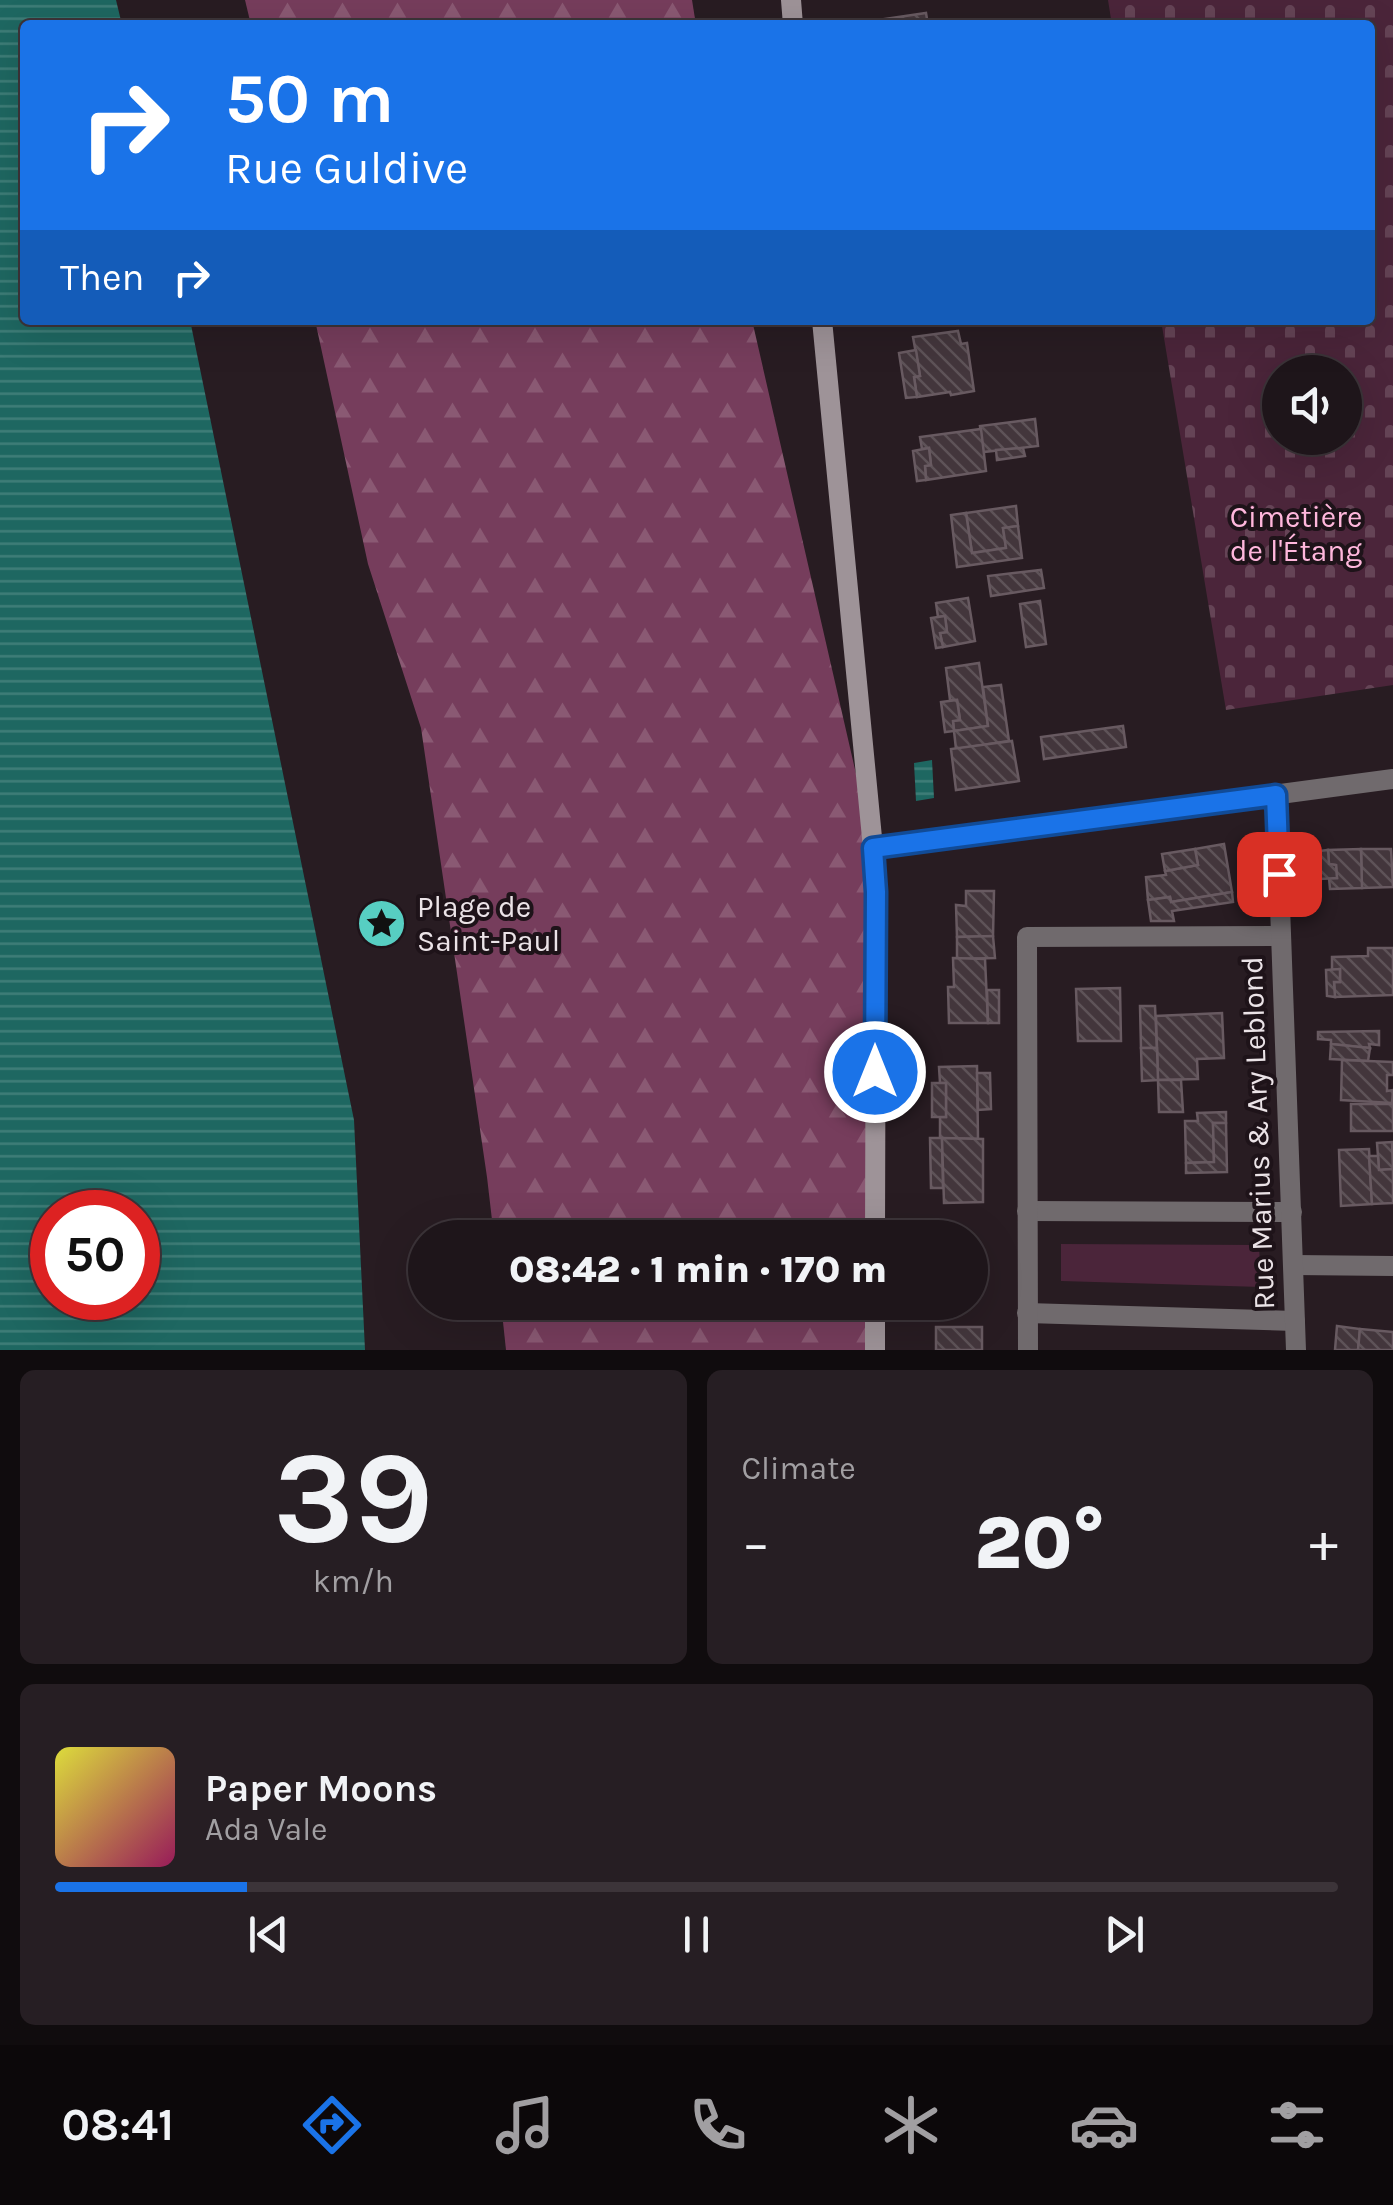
<!DOCTYPE html>
<meta charset="utf-8">
<style>
:root{--surface:#1e151a;--page:#261e23;--text:#f1f3f6;--muted:#a19fa2;--line:#3c3439;--accent:#1a73e8}
body{margin:0;font-family:Karla,sans-serif;background:var(--page);color:var(--text);height:100vh;display:flex;flex-direction:column;font-size:38px;white-space:nowrap}
*{box-sizing:border-box;margin:0}
p{font-size:32px;color:var(--muted)}
.icon{flex:none;width:55px;height:55px;fill:none;stroke:currentColor;stroke-width:2;stroke-linecap:round;stroke-linejoin:round}
.map{position:relative;height:1350px;overflow:hidden}
.sheet{display:flex;flex-direction:column;gap:20px;padding:20px;background:#100c0e;flex:1}
.sheet>*{flex:none}
.hud{position:absolute;left:20px;top:20px;width:1355px;height:305px;border-radius:10px;box-shadow:0 10px 40px #0002,0 0 0 2px var(--line);background:#1a73e8;color:#fff;overflow:hidden}
.controls{position:absolute;left:1262px;top:355px;display:grid;gap:20px}
.controls a{display:grid;place-items:center;width:100px;height:100px;border-radius:50%;background:var(--surface);box-shadow:0 10px 40px #0002,0 0 0 2px var(--line);font-size:50px}
.speed{position:absolute;left:30px;top:1190px;display:flex;gap:20px;font-size:50px;font-weight:700;text-align:center}
.speed>*{display:grid;place-content:center;width:130px;height:130px;border-radius:50%;background:var(--surface);box-shadow:0 10px 40px #0002,0 0 0 2px var(--line);line-height:1}
.speed .limit{border:15px solid #d22;background:#fff;color:#111}
.pin{position:absolute;display:grid;place-items:center;width:85px;height:85px;color:#fff;margin:-42px;border-radius:20px;box-shadow:0 5px 15px #0006}
.me{position:absolute;width:110px;margin:-55px;rotate:0deg;stroke-linejoin:round;filter:drop-shadow(0 0 8px #0008)}
.turn{display:flex;align-items:center;gap:35px;height:210px;padding:0 40px;font-size:45px}
.turn .icon{width:130px;height:130px;stroke-width:2.5}
.turn b{display:block;font-size:70px;line-height:85px}
.then{display:flex;align-items:center;height:95px;padding:0 40px;background:#0003;gap:20px;font-size:38px}
.big{font-size:75px;font-weight:800;line-height:1.1}
.sheet .card{flex:1;display:flex;flex-direction:column;justify-content:center;gap:15px;min-width:0;padding:0 35px;border-radius:15px;background:var(--page)}
.sheet .dial{align-items:center;gap:0}
.dial b{font-size:130px;line-height:1}
.song{display:flex;align-items:center;gap:30px}
.cover{width:120px;height:120px;border-radius:15px;background:linear-gradient(135deg,hsl(60 70% 55%),hsl(330 70% 35%))}
.played{height:10px;border-radius:5px;background:linear-gradient(90deg,var(--accent) 15%,var(--line) 15%)}
.keys{display:flex;justify-content:space-around;direction:ltr}
.heat{display:flex;justify-content:space-between;align-items:center;font-size:55px;direction:ltr}
.sheet .tiles{flex:1;display:grid;gap:20px;grid-template-columns:1fr 1fr}
.card:last-child{grid-column:span 2}
.trip{position:absolute;left:408px;top:1220px;width:580px;height:100px;border-radius:50px;background:var(--surface);box-shadow:0 10px 40px #0002,0 0 0 2px var(--line);font-weight:800;line-height:100px;text-align:center}
.dock{display:flex;height:160px;justify-content:space-around;align-items:center;background:#0c080a;color:var(--muted)}
.dock .icon{width:70px;height:70px}
.dock .selected{color:var(--accent)}
.dock b{font-size:45px;color:var(--text)}
.map>svg:first-child{display:block}
</style>
<div class="map">
<svg width="1393" height="1350" viewBox="0 0 1393 1350">
<defs>
<pattern id="forest-firs" width="22" height="20" patternUnits="userSpaceOnUse" patternTransform="scale(2.5)"><rect width="22" height="20" fill="#763d5c"/><path d="M5 1l3.5 6h-7zM16 11l3.5 6h-7z" fill="#8a5973"/></pattern>
<pattern id="cemetery-stones" width="16" height="16" patternUnits="userSpaceOnUse" patternTransform="scale(2.5)"><rect width="16" height="16" fill="#4b253a"/><path d="M2 7V4a2 2 0 0 1 4 0v3zM10 15v-3a2 2 0 0 1 4 0v3z" fill="#654456"/></pattern>
<pattern id="water-rules" width="6" height="5" patternUnits="userSpaceOnUse" patternTransform="scale(2.5)"><rect width="6" height="5" fill="#1e6761"/><path d="M0 2.5h6" fill="none" stroke="#3f7d78"/></pattern>
<pattern id="building-back-hatch" width="6" height="6" patternUnits="userSpaceOnUse" patternTransform="scale(2.5)"><rect width="6" height="6" fill="#43363c"/><path d="M-1 5l2 2M0 0l6 6M5-1l2 2" fill="none" stroke="#5e5358"/></pattern>
</defs>
<rect width="100%" height="100%" fill="#281c22"/>
<path fill="#4b253a" d="M1061,1244L1259,1245L1261,1287L1061,1281Z"/>
<g fill="url(#forest-firs)">
<path d="M245,0H692L696,25H251Z"/>
<path d="M315,320H752L873,848L875,1237H494L487,1177L421,728L368,564Z"/>
<path d="M501,1303H875V1350H506Z"/>
</g>
<path fill="url(#cemetery-stones)" fill-rule="evenodd" d="M1108,0H1393V685L1226,710L1161,320H1370V25H1112ZM1280,372H1345V438H1280Z"/>
<g fill="url(#water-rules)" fill-rule="evenodd">
<path d="M0,0H116L122,25H25V320H190L354,1120L365,1350H0ZM52,1212H138V1298H52Z"/>
<path d="M932,760L934,798L916,801L914,763Z"/>
</g>
<g fill="url(#building-back-hatch)" stroke="#685a61" stroke-width="2.5">
<path d="M926,13L928,25H872L871,21Z"/>
<path d="M958,331L961,344L967,343L974,391L951,395L950,392L917,397L914,377L920,376L913,337Z"/>
<path d="M916,350L920,376L914,377L917,397L906,398L899,353Z"/>
<path d="M1035,419L1038,446L983,452L980,426Z"/>
<path d="M981,429L986,471L926,480L925,466L931,465L929,448L922,449L920,437Z"/>
<path d="M929,448L931,465L925,466L926,480L917,481L913,451Z"/>
<path d="M1023,448L1025,456L997,460L996,450Z"/>
<path d="M1016,506L1018,526L1003,528L1006,548L972,553L966,513Z"/>
<path d="M966,513L972,553L1006,548L1003,528L1018,526L1022,558L957,567L951,515Z"/>
<path d="M1041,570L1044,588L991,596L988,576Z"/>
<path d="M968,598L975,641L943,647L940,633L947,632L945,616L938,617L936,603Z"/>
<path d="M1040,601L1046,644L1026,647L1020,604Z"/>
<path d="M945,616L947,632L940,633L943,647L936,648L931,618Z"/>
<path d="M979,663L988,726L954,731L953,721L960,720L957,700H950L946,668Z"/>
<path d="M1001,685L1009,741L956,749L954,731L988,726L983,687Z"/>
<path d="M957,700L960,720L953,721L954,731L945,732L941,702Z"/>
<path d="M1123,726L1126,747L1044,759L1041,737Z"/>
<path d="M1012,741L1019,781L956,790L951,749Z"/>
<path d="M1224,844L1232,892L1171,902L1170,897L1148,900L1146,877L1166,875L1165,871L1198,865L1195,849Z"/>
<path d="M1195,849L1198,865L1165,871L1162,854Z"/>
<path d="M1361,849H1391L1393,887L1362,888Z"/>
<path d="M1361,849L1362,888L1330,889L1329,878H1337L1336,865L1329,864L1328,850Z"/>
<path d="M1328,850L1329,864L1336,865L1337,878L1320,879L1319,851Z"/>
<path d="M966,891H994L993,936L957,937L956,905L966,906Z"/>
<path d="M1232,892L1233,902L1172,911L1174,921H1151L1148,900L1170,897L1171,902Z"/>
<path d="M993,936L995,958L957,959V937Z"/>
<path d="M1368,948H1393V995L1335,997L1334,982H1340V969L1332,970V957L1368,956Z"/>
<path d="M953,958L985,959L988,1023H949L948,987H954Z"/>
<path d="M1340,969V982H1334L1335,997L1327,996L1326,970Z"/>
<path d="M1120,988L1121,1041H1078L1076,989Z"/>
<path d="M987,990H999V1023H988Z"/>
<path d="M1140,1006H1155L1157,1048H1141Z"/>
<path d="M1222,1013L1224,1058L1197,1059L1198,1079L1158,1080L1156,1016Z"/>
<path d="M1379,1031V1045L1369,1044L1370,1048L1331,1044V1040L1318,1039V1032Z"/>
<path d="M1331,1044L1370,1048L1368,1061L1330,1059Z"/>
<path d="M1141,1048H1157L1158,1080L1142,1081Z"/>
<path d="M1342,1060L1393,1062V1075H1387V1091L1393,1090L1392,1103L1341,1100Z"/>
<path d="M977,1066L978,1139L940,1138V1117H946V1083H940L939,1067Z"/>
<path d="M977,1073H990L991,1109L978,1110Z"/>
<path d="M1158,1080H1181L1183,1112H1159Z"/>
<rect x="932" y="1083" width="14" height="34"/>
<rect x="1351" y="1104" width="42" height="27"/>
<path d="M1226,1112V1123H1213L1214,1162L1186,1163L1185,1121H1198L1197,1113Z"/>
<path d="M1213,1123H1226L1227,1172L1186,1173V1163L1214,1162Z"/>
<path d="M930,1138H942L943,1188H931Z"/>
<path d="M942,1138L983,1139V1202L944,1203Z"/>
<path d="M1392,1142L1393,1169L1379,1170L1377,1143Z"/>
<path d="M1369,1149L1372,1204L1341,1206L1339,1150Z"/>
<path d="M1369,1156H1378L1379,1170L1393,1169V1203L1372,1204Z"/>
<path d="M1337,1326L1360,1329L1358,1350H1335Z"/>
<rect x="936" y="1327" width="46" height="23"/>
<path d="M1360,1329L1393,1332V1350H1358Z"/>
</g>
<g fill="none" stroke-linecap="round" stroke-linejoin="round">
<g stroke="#706a6d" stroke-width="20">
<path d="M1027,1211L1292,1212"/>
<path d="M1294,1265L1393,1266"/>
<path d="M1027,1313L1295,1321"/>
<path d="M1028,1350L1027,937L1281,936"/>
</g>
<g stroke="#706a6d" stroke-width="20">
<path d="M1276,795L1296,1350"/>
<path d="M873,848L1393,779"/>
</g>
<g stroke="#9e9398" stroke-width="20">
<path d="M791,0L793,25"/>
<path d="M822,320L873,848L876,893L875,1238"/>
<path d="M875,1302V1350"/>
</g>
</g>
<g fill="none" stroke-linecap="round" stroke-linejoin="round">
<defs>
<path id="route" d="M875,1072L876,892L873,848L1276,795L1279,874"/>
</defs>
<use href="#route" stroke="#114b97" stroke-width="25"/>
<use href="#route" stroke="#1a73e8" stroke-width="18"/>
</g>
<defs>
<symbol id="sight-disc" viewBox="-11 -11 22 22"><circle r="9.5" fill="#57cec2" stroke="#1e1319"/><path d="M0-6L1.8-2.2L6-1.7L2.9 1.2L3.7 5.4L0 3.3L-3.7 5.4L-2.9 1.2L-6-1.7L-1.8-2.2Z" fill="#111"/></symbol>
</defs>
<g fill-rule="evenodd">
<use href="#sight-disc" x="354" y="896" width="55" height="55"/>
</g>
<g text-anchor="middle" dominant-baseline="central" stroke-width="8" stroke-linejoin="round" paint-order="stroke">
<g font-size="30" fill="#ffb7dc" stroke="#1e1319">
<text x="1296" y="517">Cimetière<tspan x="1296" dy="34">de l'Étang</tspan></text>
</g>
<g font-size="30" fill="#ebe3e7" stroke="#1e1319" text-anchor="start">
<text x="417" y="907">Plage de<tspan x="417" dy="34">Saint-Paul</tspan></text>
</g>
<g font-size="30" fill="#ebe3e7" stroke="#1e1319">
<text transform="translate(1258 1133) rotate(-92)">Rue Marius &amp; Ary Leblond</text>
</g>
</g>
</svg>
<div class="controls">
<a><svg class="icon" aria-label="sound" viewBox="0 0 24 24"><path d="M4 9h4l5-4v14l-5-4H4zM17 9q2 3 0 6"/></svg></a>
</div>
<div class="speed"><div class="limit">50</div></div>
<div class="pin" style="left:1279px;top:874px;background:#d93025"><svg class="icon" aria-label="arrive" viewBox="0 0 24 24"><path d="M6 21V4h12l-3 4 3 4H6"/></svg></div>
<svg class="me" style="left:875px;top:1072px" viewBox="-20 -20 40 40"><circle r="17" fill="#1a73e8" stroke="#fff" stroke-width="3"/><path d="M0-11L8 9 0 5-8 9z" fill="#fff"/></svg>
<div class="trip">08:42 · 1 min · 170 m</div>
<div class="hud">
<div class="turn"><svg class="icon" aria-label="right" viewBox="0 0 24 24"><path d="M7 20v-9h11M14 6l5 5-5 5"/></svg><div><b>50 m</b>Rue Guldive</div></div>
<div class="then">Then<svg class="icon" aria-label="right" viewBox="0 0 24 24"><path d="M7 20v-9h11M14 6l5 5-5 5"/></svg></div>
</div>
</div>
<section class="sheet">
<div class="tiles">
<div class="card dial"><b>39</b><p>km/h</p></div>
<div class="card"><p>Climate</p>
<div class="heat"><a>−</a><b class="big">20°</b><a>+</a></div>
</div>
<div class="card">
<div class="song"><i class="cover"></i><div><b>Paper Moons</b><p>Ada Vale</p></div></div>
<div class="played"></div>
<div class="keys"><svg class="icon" aria-label="previous" viewBox="0 0 24 24"><path d="M18 5L8 12l10 7zM5 5v14"/></svg><svg class="icon" aria-label="pause" viewBox="0 0 24 24"><path d="M8 5v14M16 5v14"/></svg><svg class="icon" aria-label="next" viewBox="0 0 24 24"><path d="M6 5l10 7-10 7zM19 5v14"/></svg></div>
</div>
</div>
</section>
<nav class="dock">
<b>08:41</b>
<svg class="icon selected" aria-label="directions" viewBox="0 0 24 24"><path d="M12 3l9 9-9 9-9-9zM9 14v-3h6M13 9l2 2-2 2"/></svg>
<svg class="icon" aria-label="music" viewBox="0 0 24 24"><path d="M9 18V5l10-2v13"/><circle cx="6" cy="18" r="3"/><circle cx="16" cy="16" r="3"/></svg>
<svg class="icon" aria-label="phone" viewBox="0 0 24 24"><path d="M5 4h4l2 5-3 2q2 4 5 5l2-3 5 2v4C11 20 4 13 5 4z"/></svg>
<svg class="icon" aria-label="climate" viewBox="0 0 24 24"><path d="M12 3v18M4 7l16 10M4 17L20 7"/></svg>
<svg class="icon" aria-label="car" viewBox="0 0 24 24"><path d="M5 17H2v-5l4-1 3-4h7l3 4 3 1v5h-3M9 17h6M6 11h13"/><circle cx="7" cy="17" r="2"/><circle cx="17" cy="17" r="2"/></svg>
<svg class="icon" aria-label="filters" viewBox="0 0 24 24"><path d="M4 7h16M4 17h16"/><circle cx="9" cy="7" r="2"/><circle cx="15" cy="17" r="2"/></svg>
</nav>
